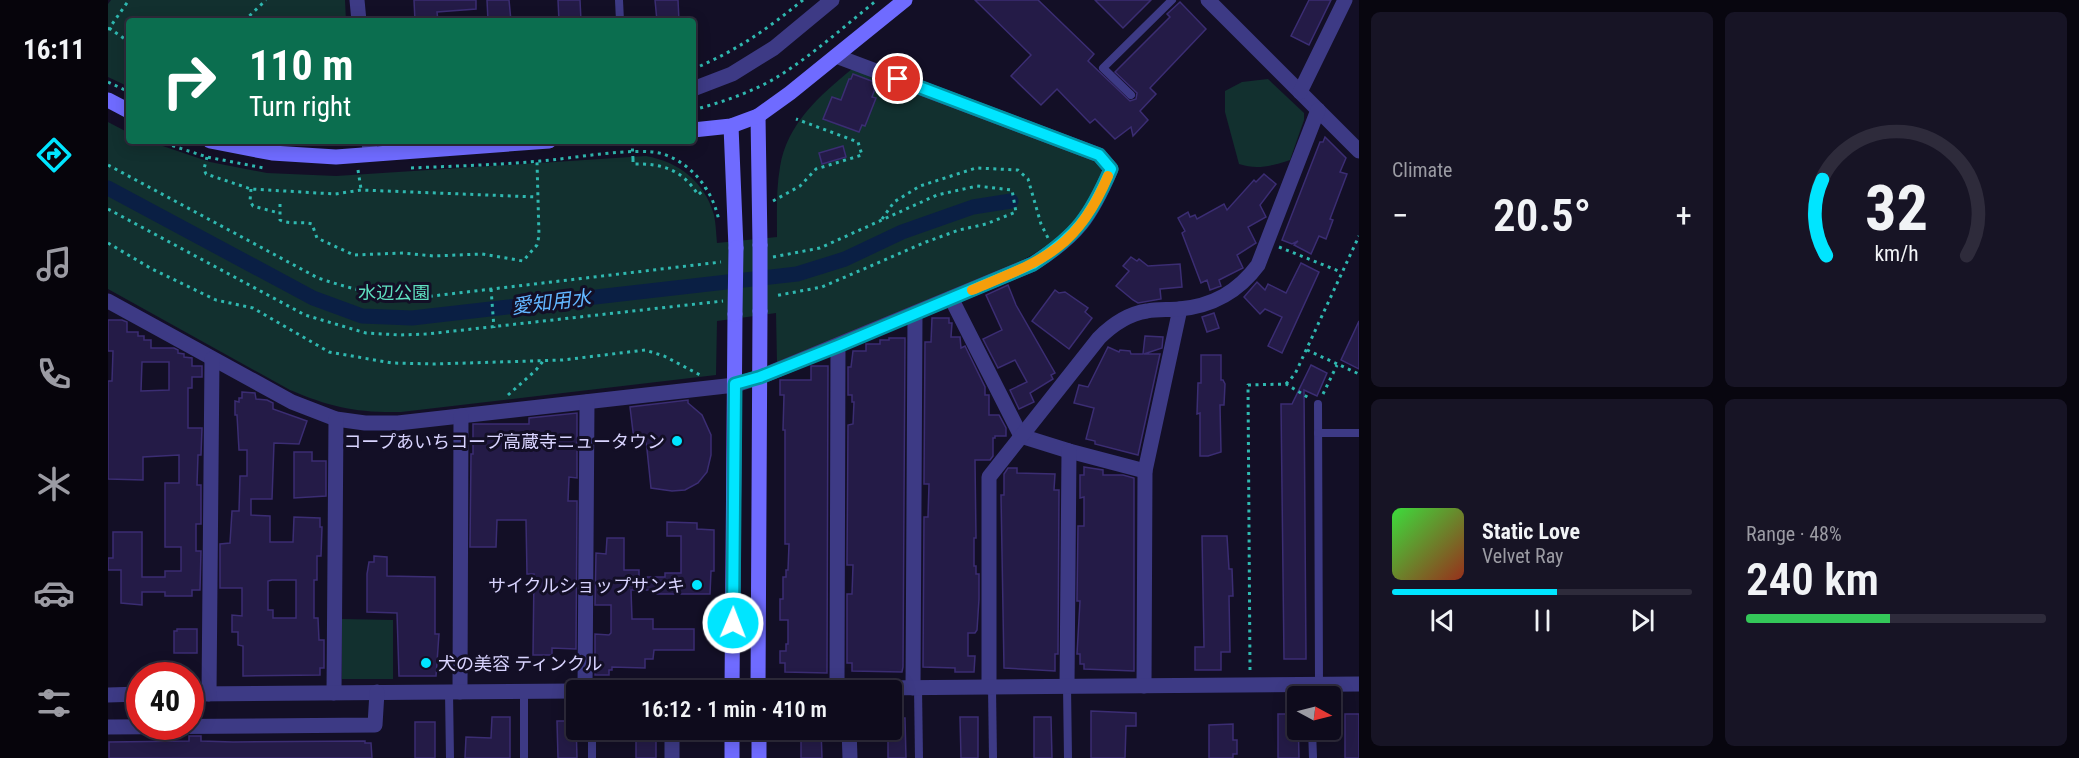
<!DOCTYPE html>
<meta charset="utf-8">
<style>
:root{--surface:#0e0b1c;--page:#171425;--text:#f1f3f6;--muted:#9b9ba3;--line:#2e2b3b;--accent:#00e5ff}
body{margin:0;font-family:"Roboto Condensed","Noto Sans JP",sans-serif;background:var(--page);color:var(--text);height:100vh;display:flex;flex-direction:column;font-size:22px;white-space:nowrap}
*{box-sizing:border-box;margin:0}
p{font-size:20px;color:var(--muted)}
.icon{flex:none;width:33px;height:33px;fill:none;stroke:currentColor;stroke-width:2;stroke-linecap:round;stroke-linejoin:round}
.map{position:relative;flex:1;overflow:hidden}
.details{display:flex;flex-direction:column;gap:12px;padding:12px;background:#08060f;width:720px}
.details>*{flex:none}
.guide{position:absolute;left:18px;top:18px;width:570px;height:126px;border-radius:6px;box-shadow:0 3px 15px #0003,0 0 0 2px var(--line);background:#0b6e4f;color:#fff;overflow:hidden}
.needle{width:39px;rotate:97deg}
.controls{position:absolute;left:1179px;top:686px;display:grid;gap:12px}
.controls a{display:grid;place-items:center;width:54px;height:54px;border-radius:6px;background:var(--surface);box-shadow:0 3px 15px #0003,0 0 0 2px var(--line);font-size:30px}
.speed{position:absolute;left:18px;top:662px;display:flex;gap:12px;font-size:30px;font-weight:700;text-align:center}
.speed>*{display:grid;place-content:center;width:78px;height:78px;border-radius:50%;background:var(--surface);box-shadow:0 3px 15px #0003,0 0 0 2px var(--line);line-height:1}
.speed .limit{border:9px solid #d22;background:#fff;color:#111}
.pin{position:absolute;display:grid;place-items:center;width:51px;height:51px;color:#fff;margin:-26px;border:3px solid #fff;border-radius:50%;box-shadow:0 2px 6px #0007}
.me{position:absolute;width:66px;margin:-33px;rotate:1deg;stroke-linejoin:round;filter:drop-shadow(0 0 4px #0008)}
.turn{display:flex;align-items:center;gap:21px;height:126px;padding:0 24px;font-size:27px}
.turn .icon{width:78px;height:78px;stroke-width:2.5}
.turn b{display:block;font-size:42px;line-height:51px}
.big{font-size:45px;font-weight:600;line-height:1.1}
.details .card{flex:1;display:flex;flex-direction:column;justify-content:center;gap:9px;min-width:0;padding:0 21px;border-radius:9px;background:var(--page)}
.details .dial{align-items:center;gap:0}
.dial svg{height:156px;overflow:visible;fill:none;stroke:var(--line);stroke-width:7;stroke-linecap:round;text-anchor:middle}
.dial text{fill:var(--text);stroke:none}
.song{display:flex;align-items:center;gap:18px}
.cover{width:72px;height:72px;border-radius:9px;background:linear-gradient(135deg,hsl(120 70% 55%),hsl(10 70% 35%))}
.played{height:6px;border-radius:3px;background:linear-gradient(90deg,var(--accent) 55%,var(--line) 55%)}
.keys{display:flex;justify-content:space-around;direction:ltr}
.heat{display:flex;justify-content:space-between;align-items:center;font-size:33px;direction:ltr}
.charge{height:9px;border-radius:4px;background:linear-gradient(90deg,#34c759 48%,var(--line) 0)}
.details .tiles{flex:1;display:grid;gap:12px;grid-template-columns:repeat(2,1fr)}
.trip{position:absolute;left:458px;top:680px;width:336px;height:60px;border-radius:6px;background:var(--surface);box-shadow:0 3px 15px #0003,0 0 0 2px var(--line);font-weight:600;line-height:60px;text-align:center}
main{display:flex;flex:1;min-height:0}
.menu{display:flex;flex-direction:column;width:108px;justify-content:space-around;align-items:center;background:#06040b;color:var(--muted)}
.menu .icon{width:42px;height:42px}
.menu .active{color:var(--accent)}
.menu b{font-size:27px;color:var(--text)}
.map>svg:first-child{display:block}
</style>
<main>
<nav class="menu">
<b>16:11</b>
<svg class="icon active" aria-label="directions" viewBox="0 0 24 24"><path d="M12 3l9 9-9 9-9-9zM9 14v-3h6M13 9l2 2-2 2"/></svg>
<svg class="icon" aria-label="music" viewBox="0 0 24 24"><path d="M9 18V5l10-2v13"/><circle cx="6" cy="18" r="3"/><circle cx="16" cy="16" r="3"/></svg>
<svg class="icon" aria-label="phone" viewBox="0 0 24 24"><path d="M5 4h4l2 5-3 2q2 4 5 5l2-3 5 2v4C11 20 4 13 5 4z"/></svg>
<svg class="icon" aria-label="climate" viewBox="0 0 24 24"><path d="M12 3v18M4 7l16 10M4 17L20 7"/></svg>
<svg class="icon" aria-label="car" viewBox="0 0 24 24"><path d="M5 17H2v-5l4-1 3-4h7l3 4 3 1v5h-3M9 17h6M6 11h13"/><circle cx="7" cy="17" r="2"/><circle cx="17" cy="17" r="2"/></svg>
<svg class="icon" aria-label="filters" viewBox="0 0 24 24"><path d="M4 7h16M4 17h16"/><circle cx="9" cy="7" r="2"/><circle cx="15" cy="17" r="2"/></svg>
</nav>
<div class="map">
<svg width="1251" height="758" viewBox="0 0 1251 758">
<rect width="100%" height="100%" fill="#130f26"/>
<g fill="#12302f">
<path d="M3,0H237L238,21H21V87L0,77V4Z"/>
<path d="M744,69L988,160L994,171C978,219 948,244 903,266L669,363L668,313L609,321L608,375L293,412C249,413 222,407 182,390L0,289V122L21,133V141H40L102,162L159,173L228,176L538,156C571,162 597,182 606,215C608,224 608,234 609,243L669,237C669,214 668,190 672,167C679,124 711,96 744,69Z"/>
<path d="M1160,79L1196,113V120L1182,160C1164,166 1149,170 1131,164L1117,112V91L1134,82Z"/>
<path d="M234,619L285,620V679H234Z"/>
</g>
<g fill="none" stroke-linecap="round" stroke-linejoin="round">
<path stroke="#0a1f44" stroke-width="15" d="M0,188L205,298L254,316L304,318L689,274L737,259L794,232L865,207L903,201"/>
</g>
<g fill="#241b47" stroke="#3b2d73" stroke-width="1.5" fill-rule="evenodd">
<path d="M306,0H368V9L329,12L330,21H307Z"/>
<path d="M379,0H401L403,21H380Z"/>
<path d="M450,0H472L473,21H451Z"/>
<path d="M547,0H570L571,21H549Z"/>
<path d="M867,0H930L986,54L980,61L1022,101L1028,99L1029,93L1007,72L1062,17L1059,14L1072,2L1098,29L1042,88L1048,94L1032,111L1040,120L1025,136L1023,127L1007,139L987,119L982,123L949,89L933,105L903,76L923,55Z"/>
<path d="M987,0H1043L1015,28Z"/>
<path d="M1201,0H1223L1201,45L1183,36Z"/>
<path d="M745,74L769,83L764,97L768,98L757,126L754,125L751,132L715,119L724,97L733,100L741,79H743Z"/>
<path d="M1217,137L1238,158L1232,172L1239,174L1222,219L1225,220L1218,239L1211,236L1203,254L1186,245L1190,241L1184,244L1174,240L1212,142H1215Z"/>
<path d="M735,146L738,157L714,164L711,153Z"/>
<path d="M1156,174L1168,184L1152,205L1158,217L1140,227L1148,243L1129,255L1135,268L1111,280L1113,286L1102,290L1099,280L1093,283L1074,233L1077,231L1070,218L1080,212L1082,217L1087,215L1089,219L1116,204L1119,210L1146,180L1148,182Z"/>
<path d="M1023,257L1029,261L1031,259L1040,266L1072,264L1074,287L1052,289L1053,299L1030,303L1025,300L1008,286L1021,271L1015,266Z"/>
<path d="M1193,263L1211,272L1174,353L1160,346L1174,317L1157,309L1152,314L1136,297L1149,282L1157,290L1160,284L1178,293Z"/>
<path d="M900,285L908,305L947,373L943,375L945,379L922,393L926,402L911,409L902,390L919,382L907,360L890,368L875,339L894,330L878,295Z"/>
<path d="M947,290L951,293L957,292L980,308L977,312L984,318L961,349L924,321Z"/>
<path d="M1106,313L1111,328L1099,332L1094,317Z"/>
<path d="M824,318H841V323H844L843,337H852L853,348L857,346L877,387V395H881V415H891L898,428V436H887V438H885V456L882,460H867L868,538H866V566H868V574H871V599L869,630L867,633H860V656H867L866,672H847V668L815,667L816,517H820L821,484H816L817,342H823Z"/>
<path d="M0,320H14L19,322V332H30V336H36V340H43V348H66L70,350V353L76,354V357L84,358V366H94V377H84V388H80V428H94L93,455H90L89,485H93V524H88V551H93L92,590H84V596H57V592H34V605L13,603V570H0V558H5V532H34V577H57V571H73V547H57V483H71V455L35,457V480L0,479V381H4L5,351H0ZM34,362H61V390L33,391Z"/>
<path d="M1251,321V369L1233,360Z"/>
<path d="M1037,336L1055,337L1054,348L1036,354H1052L1030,455L987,444V441L978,439L986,408L966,403L971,385L980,387L1000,347L1011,352L1012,350L1022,351L1023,354H1035Z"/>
<path d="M781,338H797L795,667L794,672L744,671V663H739V594H744L745,565H739L740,425L745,424L746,402H744V395H740V367H743L745,351H758V344H772V340H781Z"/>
<path d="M1093,355H1113V380H1115L1117,384L1116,405H1112L1113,452L1100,456H1092V413L1089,414L1090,383H1093Z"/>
<path d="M1203,365L1219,373L1209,396L1196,390L1198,659H1176L1173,404H1184Z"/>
<path d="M703,366H720L719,673L677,672V663H672V651H678V644H680V620H672V599H675V577H678V570H680L681,544H677V430H675L676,395H672V380H703Z"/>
<path d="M134,392L147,393L148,399L159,400L165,403V409L199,421L191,444L166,443L164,499H143V515L162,516V542H185L186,517L212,518V527H214L213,556H209V580H206V618H210L211,640H216V668H212V675L135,676V646L130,645V632H124V615L134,616V588H112V544L122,543L124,511H131L132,476H139V450H131L129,415H127V401L131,402V398H134ZM164,580H188V618H165V610H160V581Z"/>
<path d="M580,400V403L594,415L603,435V455L599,472L590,483L577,490L564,491L543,488L538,440H526L522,407Z"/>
<path d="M469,413V478L461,477L460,501H469L468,649L444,648V655H425L426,574H419L418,520H389L388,547H362L363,454H365V424H421V418Z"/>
<path d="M186,452H204V461H218V496L186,498Z"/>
<path d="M976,467L995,470V475H1015L1026,478V671L976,669V664H972V654H969L972,601H969L970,526H976V497L972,498V475H976Z"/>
<path d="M900,468H909V473L947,474L946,490H951L950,654H947V671L896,668L893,495H896V474Z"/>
<path d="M559,522L589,523V529L606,530V571H603L602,594H549V590H523L524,619H545V629H586V650H546L545,659H537V668L504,667V670H501V675H487V634L501,635L503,633V605H487L488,553L498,554L499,538H516V570H531V577H557V573H573V536H559Z"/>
<path d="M1094,536H1119L1121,569H1124L1125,596H1121L1122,652H1113V670H1087V647H1096Z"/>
<path d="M266,556L279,557V576L327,577V634H331L328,676H291L289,613L259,612V574L261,562H266Z"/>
<path d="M69,629H89V653H66V631H69Z"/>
<path d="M983,711L1028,713V726H1018L1017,758H983Z"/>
<path d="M1170,714H1190L1191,758H1170Z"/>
<rect x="1237" y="714" width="14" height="44"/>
<path d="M384,717H402V758H357L358,737L383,738Z"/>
<path d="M852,717H870V758H853Z"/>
<path d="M926,717H943L944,758H926Z"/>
<path d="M783,718H797L798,758H780V729H783Z"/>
<path d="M449,721H468L469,758H450Z"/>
<rect x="307" y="722" width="20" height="36"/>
<path d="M1125,724V740H1129V754H1125V758H1101V725Z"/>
<path d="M693,729H713L714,758H693Z"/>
<rect x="528" y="731" width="20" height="27"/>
<path d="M81,736H93V741L125,742L257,741V743H263L264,758H1V742L81,741Z"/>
</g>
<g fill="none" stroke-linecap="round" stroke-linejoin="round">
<g stroke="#2fb8b0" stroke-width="3" stroke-dasharray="3 4.5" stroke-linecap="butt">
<path d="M136,21L158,0"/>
<path d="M1,28L21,42"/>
<path d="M0,30L21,0"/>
<path d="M585,69C628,51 658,30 695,0"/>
<path d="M0,82L21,92"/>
<path d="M585,110C615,102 648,91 674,74C708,52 738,25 769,0"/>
<path d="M50,141L99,157L156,168"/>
<path d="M99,157L96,169L98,174L143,189L227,194L253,190L429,197"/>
<path d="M525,159V164C554,163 575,170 590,195L598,188"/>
<path d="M0,165L210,278C246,290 279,298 316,297L613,262"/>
<path d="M303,168C346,166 389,165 432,161C462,159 529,146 555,154C585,164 605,191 611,221"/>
<path d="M250,170L253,189"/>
<path d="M143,189L142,201L145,206L171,213"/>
<path d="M665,201L692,186L708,169L754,155L750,142L688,119"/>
<path d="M172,204V220C183,225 193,221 204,224L209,238L246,255L295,253L326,256L374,254L415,261L429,245L431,236L429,162"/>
<path d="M0,209L197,315L258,333L292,335L319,334L615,301"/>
<path d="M774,219L786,202L812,186L868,168L910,170L920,179L933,224L940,238"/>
<path d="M0,243L44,269L108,300L145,308L221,352L284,363L327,364L455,360L537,350L556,356L592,375"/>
<path d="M1171,247L1233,272"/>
<path d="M665,257L712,248L829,195L869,186L904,190L908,212L878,224L851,230L818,242L714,287L666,296"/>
<path d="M383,289L386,328"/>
<path d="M1199,350L1251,374"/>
<path d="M1178,384L1187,374L1251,236"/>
<path d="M1215,394L1229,365"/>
<path d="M400,395L428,370L436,360"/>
<path d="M1142,670L1140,385L1178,384L1201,398"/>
<path d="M492,680H510"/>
</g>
<g stroke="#3d3a85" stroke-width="8">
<path d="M511,0L512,21"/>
<path d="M1023,95L995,68L1064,0"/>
<path d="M1210,404L1211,684"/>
<path d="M1210,433H1251"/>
<path d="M959,686L960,758"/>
<path d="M810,687L811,758"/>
<path d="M884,687L885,758"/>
<path d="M416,691V758"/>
<path d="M341,692L342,758"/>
<path d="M1204,729L1205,758"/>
<path d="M484,758V729"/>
</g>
<g stroke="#3d3a85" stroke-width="15">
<path d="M249,0L251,21"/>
<path d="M1100,0L1251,151"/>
<path d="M585,89L624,74L666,48L724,0"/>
<path d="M1192,92L1237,0"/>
<path d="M261,141L262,153"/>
<path d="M843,298L913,436L961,451L1037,471"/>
<path d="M0,301L184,402L228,419L257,423H290L627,385L652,377L925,264C969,236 983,217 1003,169L991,155L728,56"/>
<path d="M959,686L961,451"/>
<path d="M1036,686L1037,471L1072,309"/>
<path d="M881,687V477L991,338C1004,325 1019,314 1039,311C1049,309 1060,310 1071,309C1105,306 1130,292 1150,265L1210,110"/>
<path d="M729,688L730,346"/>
<path d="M805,688L807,314"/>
<path d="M477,690L479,402"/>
<path d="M521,690L1251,684"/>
<path d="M352,692L353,416"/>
<path d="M226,693L228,419"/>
<path d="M82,694L468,691"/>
<path d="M101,694L104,359"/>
<path d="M0,695L32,694"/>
<path d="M0,727L267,725L269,692"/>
<path d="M564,729V758"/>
<path d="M741,729L742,758"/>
</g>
<g stroke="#6f6bff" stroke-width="15">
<path d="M0,100L21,111"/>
<path d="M650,116L652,245"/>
<path d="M623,126L628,248"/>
<path d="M585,130L623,126L650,116L682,93L797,0"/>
<path d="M102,141L164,153L228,157L441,141"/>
<path d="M624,690L627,314"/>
<path d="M650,690L652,311"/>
<path d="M651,729V758"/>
<path d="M624,758V729"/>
</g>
<path stroke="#2fb8b0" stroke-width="3" stroke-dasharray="3 4.5" stroke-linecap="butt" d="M524,141L525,159"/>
<g stroke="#6f6bff" stroke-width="15">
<path d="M652,311V245"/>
<path d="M627,314L628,248"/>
</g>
</g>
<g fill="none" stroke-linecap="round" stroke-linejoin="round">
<defs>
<path id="route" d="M625,623L627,384L652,377L730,346L925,264C969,235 982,217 1003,169L991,155L790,79"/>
</defs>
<use href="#route" stroke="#0095a6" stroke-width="15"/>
<use href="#route" stroke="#00e5ff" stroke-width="10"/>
<path stroke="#f59e0b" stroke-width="10" d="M864,290C933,261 969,250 1000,176"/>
</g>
<g fill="#00e5ff" stroke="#130f26" stroke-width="2">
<circle cx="569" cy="441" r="6"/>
<circle cx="589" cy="585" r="6"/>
<circle cx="318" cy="663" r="6"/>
</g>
<g text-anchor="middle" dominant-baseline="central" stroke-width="6" stroke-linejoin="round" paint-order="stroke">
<g font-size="18" fill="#5fe0c0" stroke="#130f26">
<text x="286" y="292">水辺公園</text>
</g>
<g font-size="18" fill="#d9d4ff" stroke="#130f26" text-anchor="end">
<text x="557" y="441">コープあいちコープ高蔵寺ニュータウン</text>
<text x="577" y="585">サイクルショップサンキ</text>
<text x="330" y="663" text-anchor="start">犬の美容 ティンクル</text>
</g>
<g font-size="20" font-style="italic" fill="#62b6ff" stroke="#130f26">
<text transform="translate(443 302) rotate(-7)">愛知用水</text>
</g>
</g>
</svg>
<div class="controls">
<a><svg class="needle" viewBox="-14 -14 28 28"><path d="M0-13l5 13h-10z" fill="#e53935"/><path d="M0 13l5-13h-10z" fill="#9b9ba3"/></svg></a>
</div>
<div class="speed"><div class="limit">40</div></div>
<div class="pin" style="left:790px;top:79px;background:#d93025"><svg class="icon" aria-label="arrive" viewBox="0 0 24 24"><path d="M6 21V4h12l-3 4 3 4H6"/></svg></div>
<svg class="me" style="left:625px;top:623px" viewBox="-20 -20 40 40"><circle r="17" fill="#00e5ff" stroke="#fff" stroke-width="3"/><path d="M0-11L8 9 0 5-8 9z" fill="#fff"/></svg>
<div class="trip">16:12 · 1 min · 410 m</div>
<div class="guide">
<div class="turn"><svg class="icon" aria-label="right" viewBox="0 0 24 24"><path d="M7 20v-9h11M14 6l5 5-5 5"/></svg><div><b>110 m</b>Turn right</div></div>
</div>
</div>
<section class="details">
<div class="tiles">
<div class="card"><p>Climate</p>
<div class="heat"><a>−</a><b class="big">20.5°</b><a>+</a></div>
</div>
<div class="card dial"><svg viewBox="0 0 100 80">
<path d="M14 69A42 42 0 1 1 86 69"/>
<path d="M14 69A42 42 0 0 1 12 30" stroke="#00e5ff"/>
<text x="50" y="56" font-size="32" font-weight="700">32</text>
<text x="50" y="72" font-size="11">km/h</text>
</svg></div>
<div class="card">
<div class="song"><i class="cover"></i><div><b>Static Love</b><p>Velvet Ray</p></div></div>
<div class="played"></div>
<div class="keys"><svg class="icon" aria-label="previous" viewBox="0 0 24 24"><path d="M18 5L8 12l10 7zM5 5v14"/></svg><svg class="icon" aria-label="pause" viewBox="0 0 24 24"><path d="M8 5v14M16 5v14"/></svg><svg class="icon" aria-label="next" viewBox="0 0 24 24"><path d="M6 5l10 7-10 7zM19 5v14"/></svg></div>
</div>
<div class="card"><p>Range · 48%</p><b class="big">240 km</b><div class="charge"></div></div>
</div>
</section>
</main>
